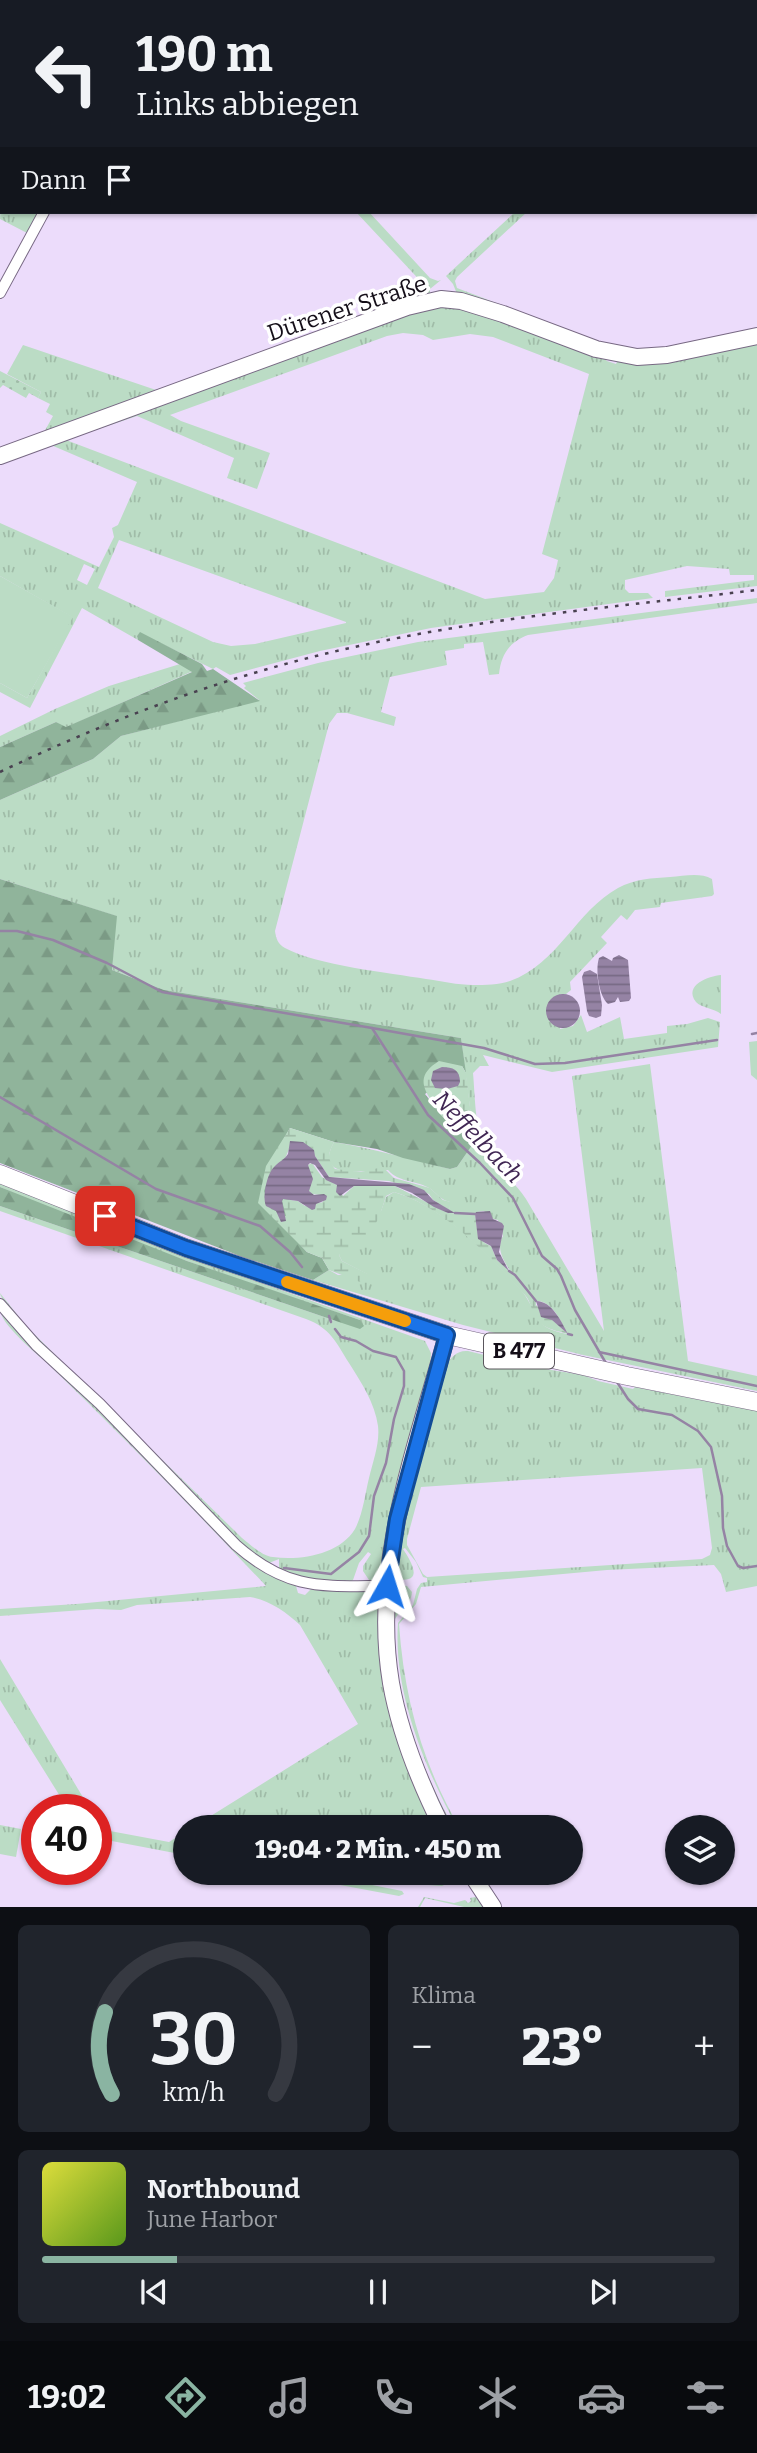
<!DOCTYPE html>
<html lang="de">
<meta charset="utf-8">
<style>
:root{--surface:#171b24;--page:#20242c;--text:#f1f3f6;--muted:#9ea1a6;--line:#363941;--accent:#8ab4a2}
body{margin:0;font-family:Bitter,serif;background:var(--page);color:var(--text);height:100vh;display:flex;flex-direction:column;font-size:26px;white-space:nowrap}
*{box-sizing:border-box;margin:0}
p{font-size:23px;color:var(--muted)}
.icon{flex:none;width:38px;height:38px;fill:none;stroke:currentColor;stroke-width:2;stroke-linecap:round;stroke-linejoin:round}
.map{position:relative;height:1907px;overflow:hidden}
.side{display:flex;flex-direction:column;gap:18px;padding:18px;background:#0d0f14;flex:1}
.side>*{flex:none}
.hud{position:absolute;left:0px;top:0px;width:758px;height:214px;box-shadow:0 2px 5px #0004;background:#171b24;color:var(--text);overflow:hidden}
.controls{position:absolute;left:665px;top:1815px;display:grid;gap:14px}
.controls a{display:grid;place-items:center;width:70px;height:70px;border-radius:50%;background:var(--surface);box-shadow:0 2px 5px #0004;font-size:35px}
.speed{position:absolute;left:21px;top:1794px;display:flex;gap:14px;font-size:35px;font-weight:700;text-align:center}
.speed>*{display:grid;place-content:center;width:91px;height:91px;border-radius:50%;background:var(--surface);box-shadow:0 2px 5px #0004;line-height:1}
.speed .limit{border:10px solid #d22;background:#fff;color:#111}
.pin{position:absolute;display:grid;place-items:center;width:60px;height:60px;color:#fff;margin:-30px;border-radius:14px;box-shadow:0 4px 10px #0006}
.me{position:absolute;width:77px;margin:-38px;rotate:6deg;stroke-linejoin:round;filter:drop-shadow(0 0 5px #0008)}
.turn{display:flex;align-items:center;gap:24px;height:147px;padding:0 21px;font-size:32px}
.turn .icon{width:91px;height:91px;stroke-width:2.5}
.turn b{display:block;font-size:49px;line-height:60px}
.then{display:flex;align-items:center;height:66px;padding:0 21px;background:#0003;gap:14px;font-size:26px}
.big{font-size:52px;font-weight:800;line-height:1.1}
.side .widget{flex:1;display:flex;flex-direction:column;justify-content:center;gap:10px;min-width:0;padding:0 24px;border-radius:10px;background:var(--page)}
.side .dial{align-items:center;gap:0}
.dial svg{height:182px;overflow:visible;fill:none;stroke:var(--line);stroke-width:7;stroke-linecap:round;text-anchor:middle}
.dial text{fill:var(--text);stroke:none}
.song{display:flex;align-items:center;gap:21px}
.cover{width:84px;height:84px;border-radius:10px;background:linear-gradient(135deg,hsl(60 70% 55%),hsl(90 70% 35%))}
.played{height:7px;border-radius:4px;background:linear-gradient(90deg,var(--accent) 20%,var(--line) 20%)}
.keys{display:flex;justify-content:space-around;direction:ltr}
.heat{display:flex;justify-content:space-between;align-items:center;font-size:38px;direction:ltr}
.side .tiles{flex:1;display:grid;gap:18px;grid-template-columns:1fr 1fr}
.widget:last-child{grid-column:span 2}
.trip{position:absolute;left:173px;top:1815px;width:410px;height:70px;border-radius:35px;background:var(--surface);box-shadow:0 2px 5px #0004;font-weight:800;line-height:70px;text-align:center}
.menu{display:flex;height:112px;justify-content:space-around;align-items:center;background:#090b0e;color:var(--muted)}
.menu .icon{width:49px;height:49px}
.menu .selected{color:var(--accent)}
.menu b{font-size:32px;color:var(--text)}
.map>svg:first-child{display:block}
</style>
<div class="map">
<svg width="757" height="1907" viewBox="0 0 757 1907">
<defs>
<pattern id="grass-tufts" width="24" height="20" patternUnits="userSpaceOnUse" patternTransform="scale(1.75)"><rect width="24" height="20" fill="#bbdcc5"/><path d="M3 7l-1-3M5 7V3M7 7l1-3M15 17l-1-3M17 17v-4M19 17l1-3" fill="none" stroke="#a0bca8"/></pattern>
<pattern id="forest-firs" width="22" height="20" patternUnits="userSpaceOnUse" patternTransform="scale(1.75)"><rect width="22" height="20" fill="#90b49b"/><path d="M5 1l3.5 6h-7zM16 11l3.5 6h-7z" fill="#7b9a85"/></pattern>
<pattern id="wetland-marsh" width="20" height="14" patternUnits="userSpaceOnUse" patternTransform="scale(1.75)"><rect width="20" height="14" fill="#bbdcc5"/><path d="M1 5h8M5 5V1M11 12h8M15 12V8" fill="none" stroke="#a0bca8"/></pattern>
<pattern id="garden-dots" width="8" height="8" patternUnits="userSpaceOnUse" patternTransform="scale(1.75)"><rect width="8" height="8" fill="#bbdcc5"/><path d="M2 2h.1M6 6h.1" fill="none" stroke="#a0bca8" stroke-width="1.8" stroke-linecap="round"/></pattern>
<pattern id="water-rules" width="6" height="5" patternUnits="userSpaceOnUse" patternTransform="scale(1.75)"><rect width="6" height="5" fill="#9583a4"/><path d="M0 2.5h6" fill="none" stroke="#786a85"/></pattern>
</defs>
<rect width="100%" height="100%" fill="#ecdcfb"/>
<g fill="url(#grass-tufts)" fill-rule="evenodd">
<path d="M2,174V212H41L27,233L0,219Z"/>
<path d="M356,212H369L430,278L438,281L441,280L430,289V294L43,434L53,416L46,412L50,404L38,398L41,392L7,374L23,345L159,391L424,293L427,288Z"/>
<path d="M515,212H527L457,277L455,281L457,288L599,342L628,349L662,348L757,328V332L671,350L628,352L590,343L457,294L453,284L446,276Z"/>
<path d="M453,305L602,356L607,361L616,364L618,360L757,340V586L665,597V591L754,580V575H730L729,569L687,566L625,580V589L629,593H648L653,598L431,628L320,651L230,675L216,667L213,669L140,633L137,636L138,640L82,608L30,708L0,692V683L27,698L72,617L0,576V523L99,567L114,537L112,528L118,525L137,482L51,445L135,411L140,414L144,412V409L408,311ZM403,333L423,335L433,340L470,334L493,337L589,374L542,554L558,560L554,578L544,592L485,599L66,440L137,416L234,458L227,478L257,489L270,453L181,421L170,415L387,336ZM119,540L346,622V623L255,644L231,646L213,642L98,588ZM84,564L95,569L87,585L77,580Z"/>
<path d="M757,598V603L528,635C509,642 501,655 499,674L489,675L483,642L464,644V648L445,651L447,665L390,677L381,712L396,717L394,726L347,713H337L329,724L275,931C276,939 278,944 285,948C316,965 390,973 426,979C441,981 458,985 473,985C485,985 499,985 510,981C558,964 576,911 618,888C634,879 653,878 670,877C684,876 700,872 712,879L714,894L712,896L661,903L660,907L635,910L627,920L621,915L601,937L607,943L570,982L571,990L566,994H560V1029L573,1026L581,1015L587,1032L620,1017L624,1039L667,1033V1026L687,1024L708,1018L720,1022L718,1047L552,1072L483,1055L489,1066H480L473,1073C475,1093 475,1137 487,1153C498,1170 515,1182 526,1199L604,1331L572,1076L650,1064L688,1361L757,1376V1391L583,1355L463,1325L313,1280L329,1270L338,1275L367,1274L342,1261L339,1255L381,1211L386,1197L394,1192C444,1207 485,1251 520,1289C541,1313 528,1326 567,1334C561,1320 552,1301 536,1301C523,1285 490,1256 503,1236L498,1220L493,1219L484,1211L477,1212L475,1214L455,1213L449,1210L450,1202C441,1200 438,1195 431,1189C417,1180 399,1183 388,1170C367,1170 312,1182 334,1142C374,1149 411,1159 450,1169L457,1167L475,1141L470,1127L472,1124L461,1038L164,990L112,970L116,916L0,879V800L93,759L121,736L259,700L244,688L246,686L243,683L318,663L418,642Z"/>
<path d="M180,664L193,671L65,728L56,722L0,747V736L55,709L109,686Z"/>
<path d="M721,975V1014C714,1008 701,1008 696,1002C683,985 709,976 721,975Z"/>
<path d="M757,1041V1080L751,1075L749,1042Z"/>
<path d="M0,1183L148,1243L425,1341L431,1353L430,1369L383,1573C379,1579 376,1581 369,1580L363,1571V1566L371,1554L368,1552L359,1563L353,1580L348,1583L311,1581L279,1570V1559L269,1563L247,1549C216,1518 1,1315 0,1293L27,1327L242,1538C251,1545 262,1556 273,1557C301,1561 340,1554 355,1529C363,1514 365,1494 369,1478C373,1461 380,1443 378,1426C375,1403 361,1382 349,1363C336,1342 330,1328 306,1319L0,1211V1206L336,1321L360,1320C239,1280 117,1239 0,1187Z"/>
<path d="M0,1309L236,1549L296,1586L298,1593L305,1595L311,1589C331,1592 351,1587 370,1590C376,1591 376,1592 380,1596L381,1625L437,1827H305L288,1822L287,1827H278V1824L271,1823L270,1827H193L358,1724L300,1625C286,1612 269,1600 250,1597L137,1605L121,1610L97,1609L0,1616V1609L76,1604L266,1586C195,1511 123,1436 48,1364C36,1353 0,1324 0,1309Z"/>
<path d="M468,1351L533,1367L583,1375L598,1381L633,1389L635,1387L757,1411V1586L726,1592L721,1574L714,1565L607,1570L421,1587L416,1604L399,1624C404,1697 422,1763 459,1827H457C425,1768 393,1692 398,1623L413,1605L417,1589L421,1583L427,1582V1578L423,1577L416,1562L405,1548L403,1549C411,1561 425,1584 397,1579L395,1576L400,1521L446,1366C451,1357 457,1350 468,1351ZM702,1468L712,1548L710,1555L702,1559L427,1577L423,1574L407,1545V1539L421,1487Z"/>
<path d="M397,1585L407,1586L412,1592C411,1607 395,1612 393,1625C392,1633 395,1643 395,1652C400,1715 424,1772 453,1827H448C413,1763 394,1698 391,1626C391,1614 387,1593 397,1585Z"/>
<path d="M0,1659L90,1809H68L0,1700Z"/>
<path d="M96,1819L110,1831L169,1842L185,1832V1855L96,1838Z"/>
<path d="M0,1825L21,1829L16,1857L0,1854Z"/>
<path d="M359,1872H463V1876L442,1886L386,1882L358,1877Z"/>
<path d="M276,1873H313L402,1891L404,1894L399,1896Z"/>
<path d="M424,1897L454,1903L465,1900L468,1903L471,1901L470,1898L475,1897L487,1907H464L425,1898L420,1907H418Z"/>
</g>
<g fill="url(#forest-firs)">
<path d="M140,632L202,664L207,671L213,669L260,701L121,736L93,759L0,800V747L56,722L66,727L192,672L138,640L137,636Z"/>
<path d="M0,879L117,916L112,970L164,990L461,1038L466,1073L462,1066L425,1094L444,1118L450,1122L470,1127L475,1141L457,1167L450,1169L403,1158L377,1149L334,1142L290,1128L282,1142L295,1239L307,1252L322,1258L329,1270L313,1280L240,1256L0,1163Z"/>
<path d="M0,1187L187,1261L360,1320L364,1326L360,1329L336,1321L0,1206Z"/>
</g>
<g fill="url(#wetland-marsh)">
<path d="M439,1061L462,1066L466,1073L472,1124L470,1127C463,1124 455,1124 448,1121C441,1117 437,1110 433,1103C421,1086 418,1074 439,1061Z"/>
<path d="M290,1128L334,1142C328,1154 327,1158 335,1169L361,1172L383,1167L394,1178L430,1188L443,1200L451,1202L449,1210L433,1200L429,1194L389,1181L329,1177L315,1156L289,1149L285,1159L269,1177L264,1191L271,1209L276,1211L279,1215L286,1216L282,1201L283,1199L298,1201L305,1206L323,1202L321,1195L311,1194L309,1191L308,1165L312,1163L322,1177L337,1185L343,1196L354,1186H395L448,1213L475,1214C478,1228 475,1240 491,1246L497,1260L515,1275L536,1301V1305L568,1334C554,1330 539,1328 533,1313C531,1306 529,1299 524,1294C488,1255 444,1207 394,1192L386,1196C376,1229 370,1240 339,1255L342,1261L368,1274L360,1282L329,1270L322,1258L307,1252L258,1203L266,1166Z"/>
</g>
<path fill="url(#garden-dots)" d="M0,371L41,392L38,398L29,393L26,398L3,385L0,388Z"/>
<path fill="#bbdcc5" d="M0,576L73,617L27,698L0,683Z"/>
<g fill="url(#water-rules)">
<path d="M619,955L628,960L631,998L629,1001L620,1002L618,997L615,1002L608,1004C599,996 595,970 599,958L603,956L612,961L613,958Z"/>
<path d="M590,970L597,974L602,1005L601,1016L596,1018L589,1016L587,1011L582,977L584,972Z"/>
<circle cx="563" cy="1011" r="17"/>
<path d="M442,1067C453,1067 460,1070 460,1082L458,1086L447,1089L435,1088L431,1080L433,1071Z"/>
<path d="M290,1141L303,1142L314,1150L315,1156L329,1177L409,1184L424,1190L433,1200L455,1213H448L434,1207L412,1193L395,1186H354L340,1196L336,1192L337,1185L326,1180L315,1165L310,1163L308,1165L313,1179L309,1191L314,1195L324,1194L327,1196L326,1200L316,1204L315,1209L312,1210L298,1201L283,1199L282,1201L286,1221L281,1222L276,1211L266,1206C262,1196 267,1173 275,1166C280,1161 284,1160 288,1154Z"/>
<path d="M490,1211L493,1219L502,1223L504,1226L499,1252L509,1271L497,1260L491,1246L478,1239L475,1214L476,1212Z"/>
<path d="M536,1301C552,1301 561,1321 568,1334L552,1320L541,1317Z"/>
</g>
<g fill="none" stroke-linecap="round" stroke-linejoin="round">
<g stroke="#9583a4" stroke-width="2.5">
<path d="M0,931H17L53,940L107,963L162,992L372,1028L428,1115L480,1163L513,1198L542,1256L557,1269L561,1276L575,1310L607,1365"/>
<path d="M372,1028L484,1048L535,1064L565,1063L717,1040"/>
<path d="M752,1034L757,1033"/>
<path d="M0,1097L156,1189L260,1226L290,1252L302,1267"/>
<path d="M455,1213L475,1214"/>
<path d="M509,1271L515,1275L536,1301"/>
<path d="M329,1316L331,1322"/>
<path d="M568,1334L572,1335"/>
<path d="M599,1352L757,1386"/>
<path d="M617,1382L628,1399L638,1409L672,1415L698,1431L711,1447L722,1496L723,1528L727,1546L738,1566L743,1568L757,1566"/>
<path d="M284,1568L331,1574L359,1552L369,1536L374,1496L386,1463L394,1419L404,1386V1371L396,1357L373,1351L356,1341L341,1337L335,1329"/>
</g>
<defs>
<g id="street">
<path d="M0,113L2,115"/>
<path d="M0,293L44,212"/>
<path d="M0,1304L36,1345L100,1404L236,1545C288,1591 322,1586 387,1586"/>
</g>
<g id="secondary">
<path d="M0,456L407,307L441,299L461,301L503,314L596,349L637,357L667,355L757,336"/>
<path d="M442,1827C419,1781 400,1734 391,1683C371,1564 416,1448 447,1335"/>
<path d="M470,1872L493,1907"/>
</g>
<path id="primary" d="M0,1174L186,1248L447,1335L627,1376L757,1402"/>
</defs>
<use href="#street" stroke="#776883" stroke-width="12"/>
<use href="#secondary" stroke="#776883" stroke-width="18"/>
<use href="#primary" stroke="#776883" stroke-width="19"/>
<use href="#street" stroke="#fff" stroke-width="10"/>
<use href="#secondary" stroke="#fff" stroke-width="16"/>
<use href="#primary" stroke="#fff" stroke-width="18"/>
<path stroke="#494150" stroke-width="2.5" stroke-dasharray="3.5 7" stroke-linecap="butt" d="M0,772C115,717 234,673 359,646C490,617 624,606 757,590"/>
</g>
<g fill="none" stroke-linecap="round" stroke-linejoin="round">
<defs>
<path id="route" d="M105,1216L186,1248L447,1335L397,1519L387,1586"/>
</defs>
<use href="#route" stroke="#114b97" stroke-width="18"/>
<use href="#route" stroke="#1a73e8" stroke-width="12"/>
<path stroke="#f59e0b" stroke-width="12" d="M287,1282L405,1321"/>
</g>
<g text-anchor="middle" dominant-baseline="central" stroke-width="7" stroke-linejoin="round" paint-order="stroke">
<rect fill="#fff" stroke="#5a565d" stroke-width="2" x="484" y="1333.5" width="70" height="35" rx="5"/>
<g font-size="21" font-weight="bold" fill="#140e18">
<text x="519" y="1351">B 477</text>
</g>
<g font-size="23" fill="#140e18" stroke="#fff">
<text transform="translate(347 308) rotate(-18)">Dürener Straße</text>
</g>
<g font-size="24" font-style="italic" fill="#402653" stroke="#fff">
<text transform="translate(478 1137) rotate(46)">Neffelbach</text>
</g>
</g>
</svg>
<div class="controls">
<a><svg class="icon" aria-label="layers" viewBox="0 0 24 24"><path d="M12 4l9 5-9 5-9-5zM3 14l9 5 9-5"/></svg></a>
</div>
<div class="speed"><div class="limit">40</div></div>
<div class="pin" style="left:105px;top:1216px;background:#d93025"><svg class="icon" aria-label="arrive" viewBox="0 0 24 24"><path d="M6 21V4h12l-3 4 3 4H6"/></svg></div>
<svg class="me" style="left:387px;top:1586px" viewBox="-20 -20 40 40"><path d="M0-17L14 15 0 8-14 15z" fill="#1a73e8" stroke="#fff" stroke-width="4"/></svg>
<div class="trip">19:04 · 2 Min. · 450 m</div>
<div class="hud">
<div class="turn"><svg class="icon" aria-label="left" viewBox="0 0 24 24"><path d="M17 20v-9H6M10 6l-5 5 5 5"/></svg><div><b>190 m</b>Links abbiegen</div></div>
<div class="then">Dann<svg class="icon" aria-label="arrive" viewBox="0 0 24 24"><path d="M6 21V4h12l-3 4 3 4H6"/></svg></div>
</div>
</div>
<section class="side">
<div class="tiles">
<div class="widget dial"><svg viewBox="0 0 100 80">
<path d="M14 69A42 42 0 1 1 86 69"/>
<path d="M14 69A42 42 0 0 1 11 33" stroke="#8ab4a2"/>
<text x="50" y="56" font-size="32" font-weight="700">30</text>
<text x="50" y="72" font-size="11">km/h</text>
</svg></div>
<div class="widget"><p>Klima</p>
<div class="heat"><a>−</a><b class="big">23°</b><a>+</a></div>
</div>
<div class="widget">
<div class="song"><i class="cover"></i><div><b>Northbound</b><p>June Harbor</p></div></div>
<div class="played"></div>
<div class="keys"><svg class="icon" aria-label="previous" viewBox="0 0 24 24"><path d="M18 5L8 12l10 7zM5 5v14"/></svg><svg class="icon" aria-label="pause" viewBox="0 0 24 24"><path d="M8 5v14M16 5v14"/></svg><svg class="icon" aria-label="next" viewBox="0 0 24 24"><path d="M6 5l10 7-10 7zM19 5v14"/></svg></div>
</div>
</div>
</section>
<nav class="menu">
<b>19:02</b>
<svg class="icon selected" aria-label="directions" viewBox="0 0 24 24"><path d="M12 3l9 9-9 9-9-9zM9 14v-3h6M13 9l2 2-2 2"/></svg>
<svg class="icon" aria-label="music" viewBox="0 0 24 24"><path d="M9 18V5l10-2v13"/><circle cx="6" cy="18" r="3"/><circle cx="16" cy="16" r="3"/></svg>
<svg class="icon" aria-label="phone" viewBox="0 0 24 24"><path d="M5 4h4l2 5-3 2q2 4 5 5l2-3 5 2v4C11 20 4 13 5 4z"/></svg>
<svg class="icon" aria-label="climate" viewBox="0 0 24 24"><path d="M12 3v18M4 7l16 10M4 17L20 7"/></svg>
<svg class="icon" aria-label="car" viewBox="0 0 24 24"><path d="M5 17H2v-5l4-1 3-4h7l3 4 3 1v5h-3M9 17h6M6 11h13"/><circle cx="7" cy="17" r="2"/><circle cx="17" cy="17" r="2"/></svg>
<svg class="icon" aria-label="filters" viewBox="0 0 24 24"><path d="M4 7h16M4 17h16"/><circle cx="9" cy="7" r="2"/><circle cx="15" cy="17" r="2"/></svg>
</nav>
